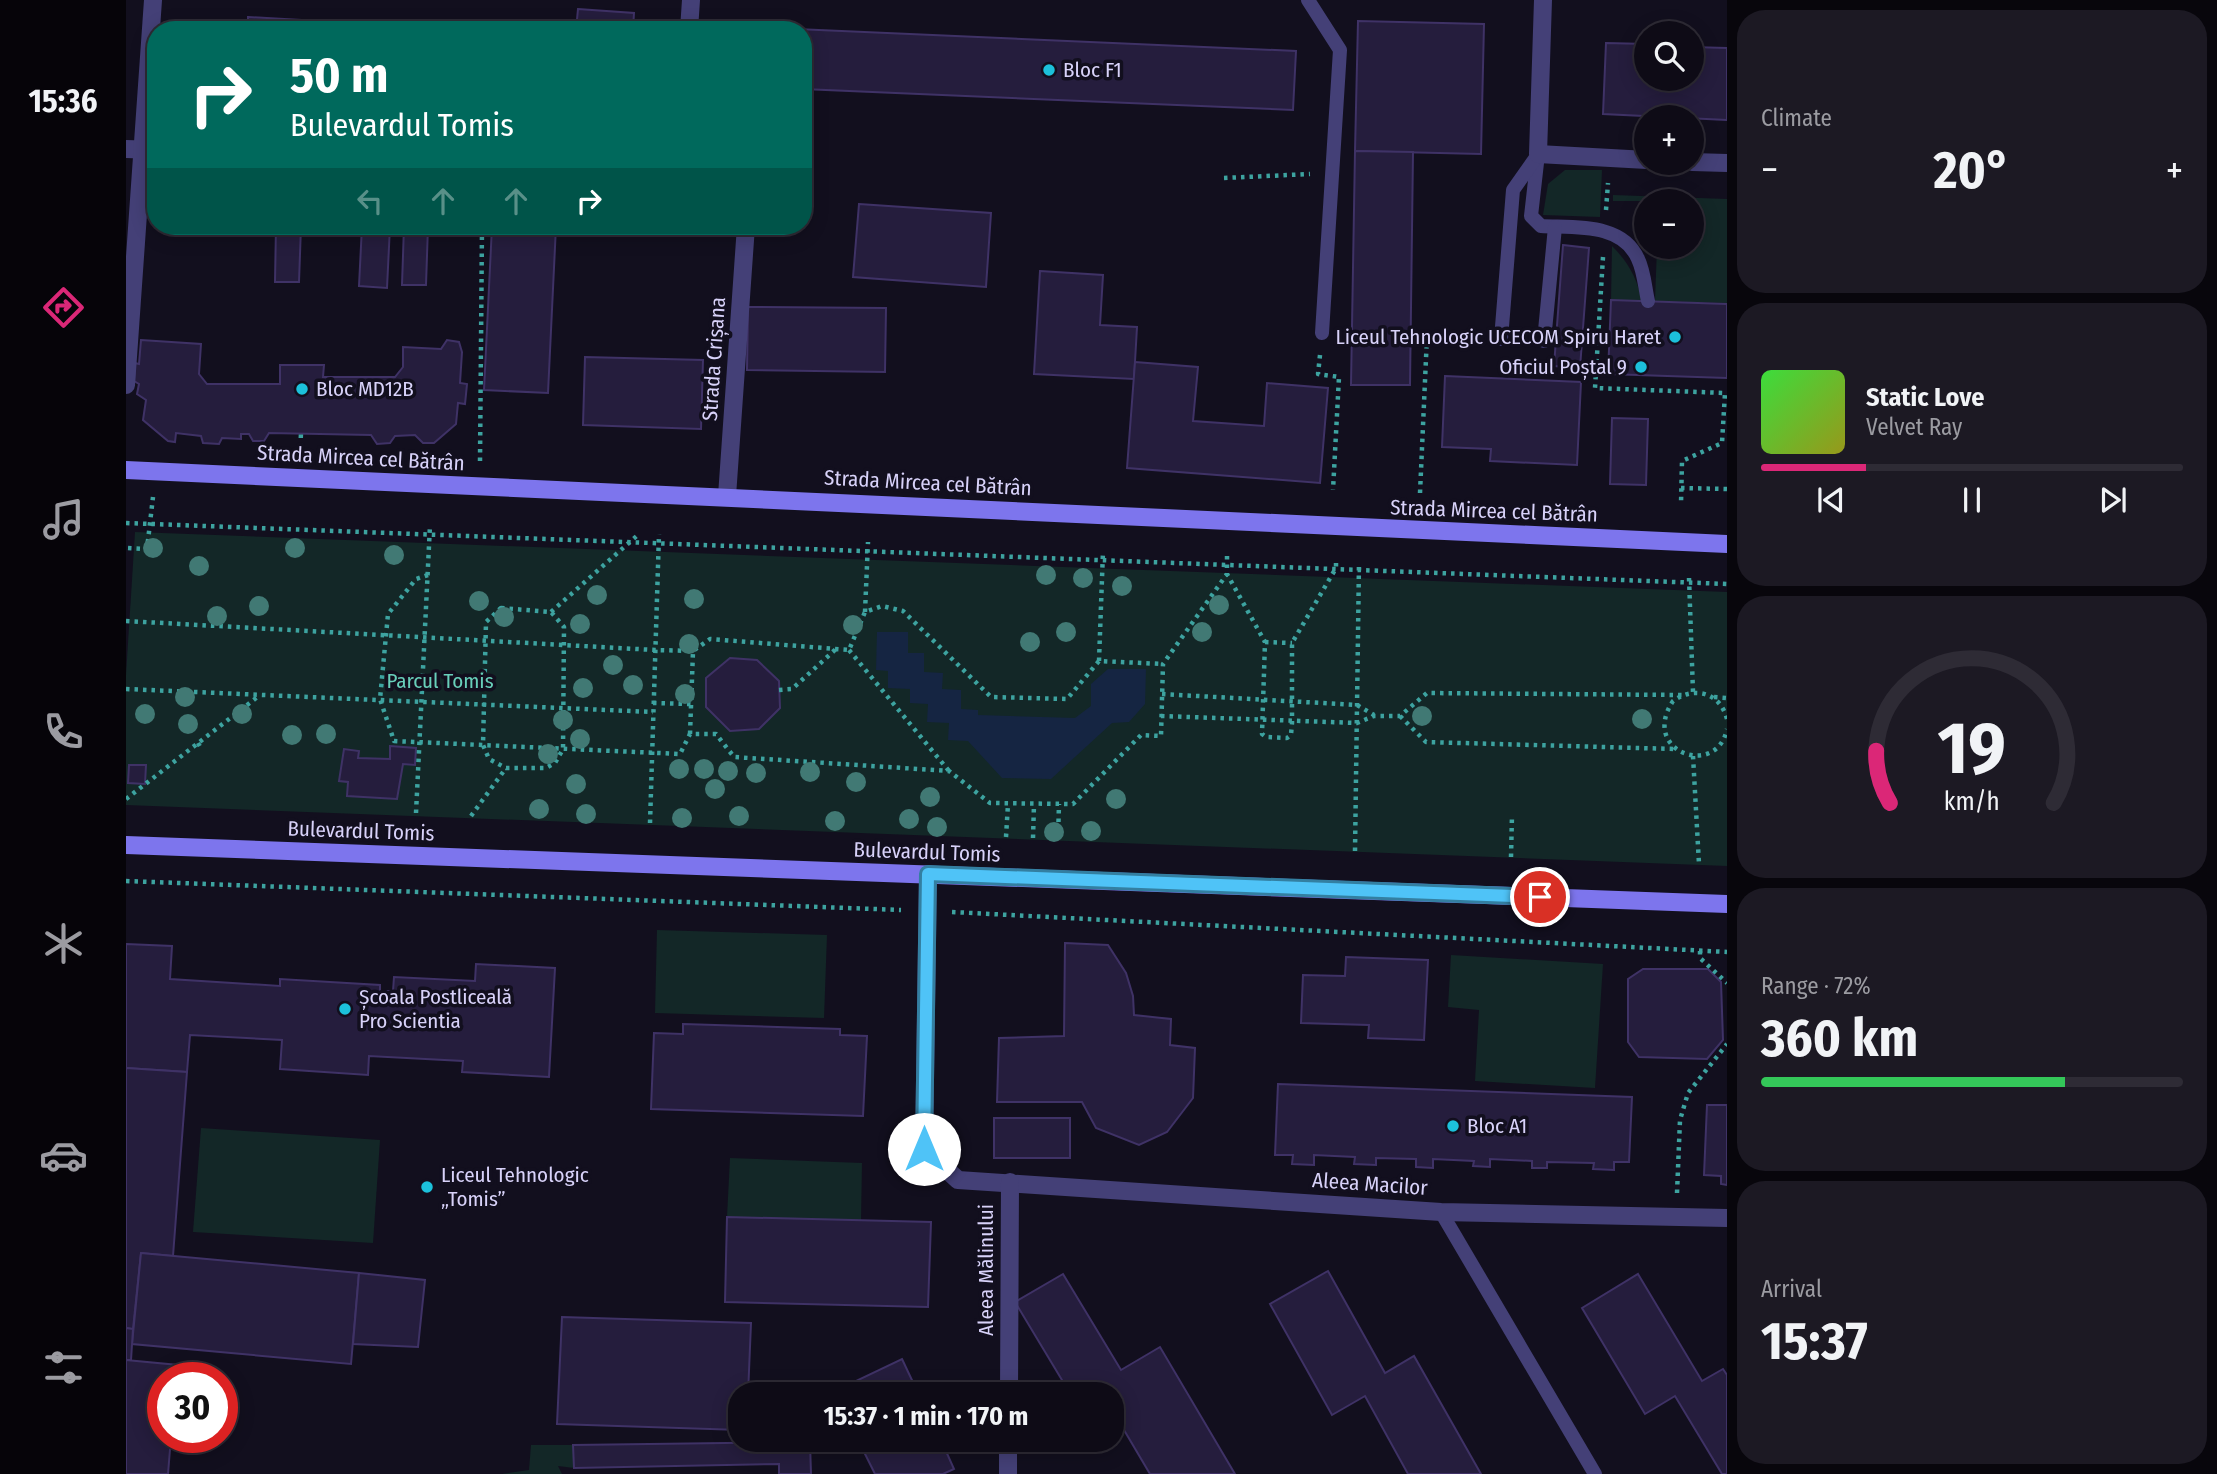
<!DOCTYPE html>
<meta charset="utf-8">
<style>
:root{--surface:#0e0b16;--page:#1c1923;--text:#f1f3f6;--muted:#9b9ba1;--line:#2e2b35;--accent:#db2777}
body{margin:0;font-family:"Fira Sans Condensed",sans-serif;background:var(--page);color:var(--text);height:100vh;display:flex;flex-direction:column;font-size:26px;white-space:nowrap}
*{box-sizing:border-box;margin:0}
p{font-size:23px;color:var(--muted)}
.icon{flex:none;width:38px;height:38px;fill:none;stroke:currentColor;stroke-width:2;stroke-linecap:round;stroke-linejoin:round}
.map{position:relative;flex:1;overflow:hidden}
.panel{display:flex;flex-direction:column;gap:10px;padding:10px;background:#08060c;width:490px}
.panel>*{flex:none}
.hud{position:absolute;left:21px;top:21px;width:665px;height:214px;border-radius:28px;box-shadow:0 4px 18px #0003,0 0 0 2px var(--line);background:#00695c;color:#fff;overflow:hidden}
.fabs{position:absolute;left:1508px;top:21px;display:grid;gap:14px}
.fabs a{display:grid;place-items:center;width:70px;height:70px;border-radius:50%;background:var(--surface);box-shadow:0 4px 18px #0003,0 0 0 2px var(--line);font-size:35px}
.speed{position:absolute;left:21px;top:1362px;display:flex;gap:14px;font-size:35px;font-weight:700;text-align:center}
.speed>*{display:grid;place-content:center;width:91px;height:91px;border-radius:50%;background:var(--surface);box-shadow:0 4px 18px #0003,0 0 0 2px var(--line);line-height:1}
.speed .limit{border:10px solid #d22;background:#fff;color:#111}
.pin{position:absolute;display:grid;place-items:center;width:60px;height:60px;color:#fff;margin:-30px;border:4px solid #fff;border-radius:50%;box-shadow:0 2px 7px #0007}
.me{position:absolute;width:77px;margin:-38px;rotate:0deg;stroke-linejoin:round;filter:drop-shadow(0 0 5px #0008)}
.turn{display:flex;align-items:center;gap:24px;height:147px;padding:0 28px;font-size:32px}
.turn .icon{width:91px;height:91px;stroke-width:2.5}
.turn b{display:block;font-size:49px;line-height:60px}
.lanes{display:flex;align-items:center;height:66px;padding:0 28px;background:#0003;justify-content:center;gap:35px;direction:ltr}
.lanes .off{opacity:.35}
.big{font-size:52px;font-weight:700;line-height:1.1}
.panel .card{flex:1;display:flex;flex-direction:column;justify-content:center;gap:10px;min-width:0;padding:0 24px;border-radius:28px;background:var(--page)}
.panel .dial{align-items:center;gap:0}
.dial svg{height:182px;overflow:visible;fill:none;stroke:var(--line);stroke-width:7;stroke-linecap:round;text-anchor:middle}
.dial text{fill:var(--text);stroke:none}
.song{display:flex;align-items:center;gap:21px}
.cover{width:84px;height:84px;border-radius:10px;background:linear-gradient(135deg,hsl(120 70% 55%),hsl(60 70% 35%))}
.played{height:7px;border-radius:4px;background:linear-gradient(90deg,var(--accent) 25%,var(--line) 25%)}
.keys{display:flex;justify-content:space-around;direction:ltr}
.heat{display:flex;justify-content:space-between;align-items:center;font-size:38px;direction:ltr}
.charge{height:10px;border-radius:5px;background:linear-gradient(90deg,#34c759 72%,var(--line) 0)}
.trip{position:absolute;left:602px;top:1382px;width:396px;height:70px;border-radius:28px;background:var(--surface);box-shadow:0 4px 18px #0003,0 0 0 2px var(--line);font-weight:700;line-height:70px;text-align:center}
main{display:flex;flex:1;min-height:0}
.menu{display:flex;flex-direction:column;width:126px;justify-content:space-around;align-items:center;background:#060409;color:var(--muted)}
.menu .icon{width:49px;height:49px}
.menu .selected{color:var(--accent)}
.menu b{font-size:32px;color:var(--text)}
.map>svg:first-child{display:block}
</style>
<main>
<nav class="menu">
<b>15:36</b>
<svg class="icon selected" aria-label="directions" viewBox="0 0 24 24"><path d="M12 3l9 9-9 9-9-9zM9 14v-3h6M13 9l2 2-2 2"/></svg>
<svg class="icon" aria-label="music" viewBox="0 0 24 24"><path d="M9 18V5l10-2v13"/><circle cx="6" cy="18" r="3"/><circle cx="16" cy="16" r="3"/></svg>
<svg class="icon" aria-label="phone" viewBox="0 0 24 24"><path d="M5 4h4l2 5-3 2q2 4 5 5l2-3 5 2v4C11 20 4 13 5 4z"/></svg>
<svg class="icon" aria-label="climate" viewBox="0 0 24 24"><path d="M12 3v18M4 7l16 10M4 17L20 7"/></svg>
<svg class="icon" aria-label="car" viewBox="0 0 24 24"><path d="M5 17H2v-5l4-1 3-4h7l3 4 3 1v5h-3M9 17h6M6 11h13"/><circle cx="7" cy="17" r="2"/><circle cx="17" cy="17" r="2"/></svg>
<svg class="icon" aria-label="filters" viewBox="0 0 24 24"><path d="M4 7h16M4 17h16"/><circle cx="9" cy="7" r="2"/><circle cx="15" cy="17" r="2"/></svg>
</nav>
<div class="map">
<svg width="1601" height="1474" viewBox="0 0 1601 1474">
<rect width="100%" height="100%" fill="#120f1e"/>
<g fill="#132727">
<path d="M1439,170H1476L1474,217L1417,215L1422,184Z"/>
<path d="M1487,195L1601,199V303L1529,301L1531,247H1566V201H1487Z"/>
<path d="M1486,246C1502,262 1511,278 1516,301L1485,300Z"/>
<path d="M9,532L1601,592V866L0,805V675Z"/>
<path d="M531,930L701,935L698,1018L529,1013Z"/>
<path d="M1325,955L1477,964L1469,1088L1349,1081L1353,1010L1322,1007Z"/>
<path d="M75,1128L254,1140L247,1243L67,1232Z"/>
<path d="M604,1158L736,1163L735,1220L601,1217Z"/>
<path d="M405,1445H447L448,1468L432,1466L436,1474H376L403,1470Z"/>
</g>
<path fill="#152542" d="M751,632H782V653H798V672L817,673L816,689L835,690V709L852,710V715L949,718L965,706V684L982,669H1020L1019,704L1003,722L986,723L925,779L876,778L842,741L822,740L823,723L801,722L802,704L784,703V689L762,688V671L750,670Z"/>
<g fill="#251d3d" stroke="#3f3266" stroke-width="2">
<path d="M452,9L508,13L507,30H450Z"/>
<path d="M122,17L175,20V30H122Z"/>
<path d="M1232,21L1358,24L1355,154L1229,151Z"/>
<path d="M600,26L1170,51L1167,110L677,89V30H600Z"/>
<path d="M1480,43L1521,44V79H1566V47L1601,48V120L1477,114Z"/>
<path d="M1229,151L1287,152L1284,385H1225Z"/>
<path d="M733,204L865,213L860,287L727,277Z"/>
<path d="M150,226H175L173,282H149Z"/>
<path d="M236,226H264L261,288L233,286Z"/>
<path d="M278,226H302L300,285H276Z"/>
<path d="M366,226H430L422,393L358,390Z"/>
<path d="M1437,245L1463,248L1454,368L1428,366Z"/>
<path d="M914,271L977,275L974,325L1011,327L1008,379L908,374Z"/>
<path d="M1485,300L1601,304V378L1482,374Z"/>
<path d="M622,307L760,308L759,372L621,370Z"/>
<path d="M15,340L75,344L73,374L81,384H154V365H198L197,377H269L277,367V347L315,349L321,340L333,342L336,352L334,383L341,384L339,404L332,403L330,424L308,443H297L289,435L269,436L264,443L251,444L245,435L143,433L138,441H127L123,434H115V439L96,438L93,444L77,443L75,436L50,433L49,442L42,441L17,420L20,400L11,394L13,384L8,381L9,363L13,364Z"/>
<path d="M459,357L577,360L575,429L457,425Z"/>
<path d="M1009,362L1072,367L1067,421L1138,426L1141,383L1202,388L1194,483L1001,468Z"/>
<path d="M1319,376L1455,382L1451,465L1364,461L1365,449L1316,447Z"/>
<path d="M1486,418L1522,419L1520,485L1484,484Z"/>
<path d="M604,658L631,660L653,681L654,708L633,729L604,731L580,707V678Z"/>
<path d="M264,746L290,748L289,765L277,764L271,799L221,796L222,782L213,781L218,749L233,751L232,758L264,759Z"/>
<path d="M3,765H20L19,784L2,783Z"/>
<path d="M939,943L982,945L1000,973L1007,996L1008,1015L1045,1019L1044,1045L1069,1048L1067,1098L1041,1132L1013,1145L970,1128L956,1102H871L873,1038L938,1036Z"/>
<path d="M0,944L46,946L44,979L154,986V979L254,985V991H267L268,977L349,981L350,964L429,968L423,1077L336,1072L337,1061L243,1056L242,1075L154,1069L156,1040L64,1035L61,1072L0,1068Z"/>
<path d="M1220,957L1302,960L1298,1040L1242,1038L1243,1025L1175,1023L1177,975L1219,976Z"/>
<path d="M1517,969H1582L1595,982L1597,1040L1581,1059L1513,1057L1502,1042V979Z"/>
<path d="M557,1024L714,1029V1035L741,1036L737,1116L525,1109L528,1033L557,1034Z"/>
<path d="M0,1068L61,1072L47,1256L15,1253L7,1329L0,1328Z"/>
<path d="M1152,1084L1506,1097L1503,1162H1488V1170L1467,1169L1468,1163L1421,1162V1168H1406V1161L1364,1159V1167L1347,1166L1348,1161L1307,1159V1168L1290,1167V1159L1250,1158V1165L1228,1164L1229,1157L1188,1155V1165L1166,1164L1167,1155H1149Z"/>
<path d="M1581,1105H1601V1185L1595,1184V1176L1578,1175Z"/>
<rect x="868" y="1118" width="76" height="40"/>
<path d="M601,1217L805,1222L802,1307L599,1302Z"/>
<path d="M15,1253L233,1273L225,1364L6,1344Z"/>
<path d="M1202,1271L1259,1373L1288,1356L1355,1474H1282L1239,1396L1206,1415L1144,1304Z"/>
<path d="M233,1273L299,1280L292,1347L227,1344Z"/>
<path d="M937,1274L995,1370L1034,1347L1109,1474H1024L985,1408V1395H977L973,1388L962,1395H945L889,1302Z"/>
<path d="M1512,1274L1576,1381L1597,1369L1601,1375V1474H1596L1549,1396L1519,1414L1456,1308Z"/>
<path d="M436,1317L625,1323L622,1395H614V1430L431,1424Z"/>
<path d="M0,1328L7,1329L5,1360H0Z"/>
<path d="M776,1359L793,1395H710L709,1391Z"/>
<path d="M0,1360L52,1365L51,1377H37V1437H45L42,1474H0Z"/>
<path d="M732,1440H815L828,1469L817,1474H749Z"/>
<path d="M684,1442L685,1474H653V1464L448,1468L447,1445Z"/>
</g>
<g fill="none" stroke-linecap="round" stroke-linejoin="round">
<g stroke="#3da3a0" stroke-width="4.5" stroke-dasharray="3.5 5" stroke-linecap="butt">
<path d="M1098,178L1184,174"/>
<path d="M1480,210L1482,183"/>
<path d="M1477,257L1469,388L1599,393L1596,443L1556,461L1555,504"/>
<path d="M1194,355L1192,374L1213,377L1207,490"/>
<path d="M174,455L175,433"/>
<path d="M354,461L356,226"/>
<path d="M1555,488L1601,489"/>
<path d="M1294,493L1301,336L1354,338"/>
<path d="M0,523L1601,584"/>
<path d="M2,548L21,549L27,497"/>
<path d="M1101,556V574L1139,642L1136,734L1140,737L1161,738L1165,735L1166,723V643L1210,568V561"/>
<path d="M302,575L290,579L262,614L254,699L268,741L554,754L564,734H590L608,757L823,771L864,803L947,804L1015,735L1035,736L1037,664L1101,574"/>
<path d="M1563,578L1567,692"/>
<path d="M375,608L425,612L438,627L437,749L429,763L420,768H380L363,759L357,745L360,622Z"/>
<path d="M425,612L514,533"/>
<path d="M739,612L742,542"/>
<path d="M0,621L529,650L567,651L584,639L723,650L739,612L756,606L777,611L865,697L941,699L973,661L1037,664"/>
<path d="M1139,642L1166,643"/>
<path d="M723,650L823,771"/>
<path d="M973,661L977,551"/>
<path d="M0,689L527,712"/>
<path d="M653,690L666,689L710,649"/>
<path d="M1036,694L1231,705L1248,715"/>
<path d="M1588,697L1601,698"/>
<path d="M527,703L565,704"/>
<path d="M1035,716L1231,723L1248,716H1274L1301,693L1556,695"/>
<path d="M1274,716L1300,742L1549,749"/>
<path d="M1601,719C1594,692 1568,686 1547,701C1513,752 1591,779 1601,729"/>
<path d="M564,734L567,651"/>
<path d="M72,743L76,750"/>
<path d="M1567,756L1573,864"/>
<path d="M0,799L134,695"/>
<path d="M290,813L304,525"/>
<path d="M345,816L380,768"/>
<path d="M524,823L533,534"/>
<path d="M880,837L882,804"/>
<path d="M907,838L908,804"/>
<path d="M932,839L933,804"/>
<path d="M1229,851L1233,562"/>
<path d="M1385,857L1386,815"/>
<path d="M0,881L775,910"/>
<path d="M826,912L1601,952"/>
<path d="M1574,951V958L1601,983"/>
<path d="M1551,1193L1554,1120L1562,1093L1601,1044"/>
</g>
<g stroke="#444077" stroke-width="14">
<path d="M1182,0L1214,50L1196,333"/>
<path d="M1412,154L1405,216L1415,226C1447,228 1496,222 1512,259C1518,271 1519,288 1522,301"/>
<path d="M1375,339L1387,190L1411,156"/>
<path d="M1418,341L1429,227"/>
<path d="M1315,1212L1469,1474"/>
</g>
<g stroke="#444077" stroke-width="18">
<path d="M1417,0L1412,154L1521,160"/>
<path d="M563,30L565,0"/>
<path d="M0,149L30,150"/>
<path d="M1566,162L1601,163"/>
<path d="M0,385L27,0"/>
<path d="M601,496L620,226"/>
<path d="M802,874L798,1149L832,1180L1315,1212L1601,1218"/>
<path d="M883,1395L884,1182"/>
<path d="M882,1474V1440"/>
</g>
<g stroke="#7d75ed" stroke-width="18">
<path d="M0,470L1601,544"/>
<path d="M0,845L1601,904"/>
</g>
</g>
<g fill="#417974">
<circle cx="27" cy="548" r="10"/>
<circle cx="169" cy="548" r="10"/>
<circle cx="268" cy="555" r="10"/>
<circle cx="73" cy="566" r="10"/>
<circle cx="920" cy="575" r="10"/>
<circle cx="957" cy="578" r="10"/>
<circle cx="996" cy="586" r="10"/>
<circle cx="471" cy="595" r="10"/>
<circle cx="568" cy="599" r="10"/>
<circle cx="353" cy="601" r="10"/>
<circle cx="1093" cy="605" r="10"/>
<circle cx="133" cy="606" r="10"/>
<circle cx="91" cy="616" r="10"/>
<circle cx="378" cy="617" r="10"/>
<circle cx="454" cy="624" r="10"/>
<circle cx="727" cy="625" r="10"/>
<circle cx="940" cy="632" r="10"/>
<circle cx="1076" cy="632" r="10"/>
<circle cx="904" cy="642" r="10"/>
<circle cx="563" cy="644" r="10"/>
<circle cx="487" cy="665" r="10"/>
<circle cx="507" cy="685" r="10"/>
<circle cx="457" cy="688" r="10"/>
<circle cx="559" cy="694" r="10"/>
<circle cx="59" cy="697" r="10"/>
<circle cx="19" cy="714" r="10"/>
<circle cx="116" cy="714" r="10"/>
<circle cx="1296" cy="716" r="10"/>
<circle cx="1516" cy="719" r="10"/>
<circle cx="437" cy="720" r="10"/>
<circle cx="62" cy="724" r="10"/>
<circle cx="200" cy="734" r="10"/>
<circle cx="166" cy="735" r="10"/>
<circle cx="454" cy="739" r="10"/>
<circle cx="422" cy="754" r="10"/>
<circle cx="553" cy="769" r="10"/>
<circle cx="578" cy="769" r="10"/>
<circle cx="602" cy="771" r="10"/>
<circle cx="684" cy="772" r="10"/>
<circle cx="630" cy="773" r="10"/>
<circle cx="730" cy="782" r="10"/>
<circle cx="450" cy="784" r="10"/>
<circle cx="589" cy="789" r="10"/>
<circle cx="804" cy="797" r="10"/>
<circle cx="990" cy="799" r="10"/>
<circle cx="413" cy="809" r="10"/>
<circle cx="460" cy="814" r="10"/>
<circle cx="613" cy="816" r="10"/>
<circle cx="556" cy="818" r="10"/>
<circle cx="783" cy="819" r="10"/>
<circle cx="709" cy="821" r="10"/>
<circle cx="811" cy="827" r="10"/>
<circle cx="965" cy="831" r="10"/>
<circle cx="928" cy="832" r="10"/>
</g>
<g fill="none" stroke-linecap="round" stroke-linejoin="round">
<defs>
<path id="route" d="M798,1149L802,874L1414,897"/>
</defs>
<use href="#route" stroke="#337fa1" stroke-width="18"/>
<use href="#route" stroke="#4fc3f7" stroke-width="12"/>
</g>
<g fill="#1cc1db" stroke="#120f1e" stroke-width="2.5">
<circle cx="923" cy="70" r="7"/>
<circle cx="1549" cy="337" r="7"/>
<circle cx="1515" cy="367" r="7"/>
<circle cx="176" cy="389" r="7"/>
<circle cx="219" cy="1009" r="7"/>
<circle cx="1327" cy="1126" r="7"/>
<circle cx="301" cy="1187" r="7"/>
</g>
<g text-anchor="middle" dominant-baseline="central" stroke-width="7" stroke-linejoin="round" paint-order="stroke">
<g font-size="21" fill="#d8d2f9" stroke="#120f1e" text-anchor="start">
<text x="937" y="70">Bloc F1</text>
<text x="1535" y="337" text-anchor="end">Liceul Tehnologic UCECOM Spiru Haret</text>
<text x="1501" y="367" text-anchor="end">Oficiul Poștal 9</text>
<text x="190" y="389">Bloc MD12B</text>
<text x="233" y="997">Școala Postliceală<tspan x="233" dy="24">Pro Scientia</tspan></text>
<text x="1341" y="1126">Bloc A1</text>
<text x="315" y="1175">Liceul Tehnologic<tspan x="315" dy="24">„Tomis”</tspan></text>
</g>
<g font-size="21" fill="#d8d2f9" stroke="#120f1e">
<text transform="translate(588 359) rotate(-86)">Strada Crișana</text>
<text transform="translate(235 458) rotate(3)">Strada Mircea cel Bătrân</text>
<text transform="translate(802 483) rotate(3)">Strada Mircea cel Bătrân</text>
<text transform="translate(1368 511) rotate(2)">Strada Mircea cel Bătrân</text>
<text transform="translate(235 831) rotate(2)">Bulevardul Tomis</text>
<text transform="translate(801 852) rotate(2)">Bulevardul Tomis</text>
<text transform="translate(1244 1184) rotate(4)">Aleea Macilor</text>
<text transform="translate(860 1270) rotate(-90)">Aleea Mălinului</text>
</g>
<g font-size="21" fill="#68cfba" stroke="#120f1e">
<text x="314" y="681">Parcul Tomis</text>
</g>
</g>
</svg>
<div class="fabs">
<a><svg class="icon" aria-label="search" viewBox="0 0 24 24"><circle cx="10" cy="10" r="6"/><path d="M15 15l6 6"/></svg></a>
<a>+</a>
<a>−</a>
</div>
<div class="speed"><div class="limit">30</div></div>
<div class="pin" style="left:1414px;top:897px;background:#d93025"><svg class="icon" aria-label="arrive" viewBox="0 0 24 24"><path d="M6 21V4h12l-3 4 3 4H6"/></svg></div>
<svg class="me" style="left:798px;top:1149px" viewBox="-20 -20 40 40"><circle r="19" fill="#fff"/><path d="M0-13L10 11 0 6-10 11z" fill="#4fc3f7"/></svg>
<div class="trip">15:37 · 1 min · 170 m</div>
<div class="hud">
<div class="turn"><svg class="icon" aria-label="right" viewBox="0 0 24 24"><path d="M7 20v-9h11M14 6l5 5-5 5"/></svg><div><b>50 m</b>Bulevardul Tomis</div></div>
<div class="lanes"><svg class="icon off" aria-label="left" viewBox="0 0 24 24"><path d="M17 20v-9H6M10 6l-5 5 5 5"/></svg><svg class="icon off" aria-label="ahead" viewBox="0 0 24 24"><path d="M12 20V5M6 11l6-6 6 6"/></svg><svg class="icon off" aria-label="ahead" viewBox="0 0 24 24"><path d="M12 20V5M6 11l6-6 6 6"/></svg><svg class="icon" aria-label="right" viewBox="0 0 24 24"><path d="M7 20v-9h11M14 6l5 5-5 5"/></svg></div>
</div>
</div>
<section class="panel">
<div class="card"><p>Climate</p>
<div class="heat"><a>−</a><b class="big">20°</b><a>+</a></div>
</div>
<div class="card">
<div class="song"><i class="cover"></i><div><b>Static Love</b><p>Velvet Ray</p></div></div>
<div class="played"></div>
<div class="keys"><svg class="icon" aria-label="previous" viewBox="0 0 24 24"><path d="M18 5L8 12l10 7zM5 5v14"/></svg><svg class="icon" aria-label="pause" viewBox="0 0 24 24"><path d="M8 5v14M16 5v14"/></svg><svg class="icon" aria-label="next" viewBox="0 0 24 24"><path d="M6 5l10 7-10 7zM19 5v14"/></svg></div>
</div>
<div class="card dial"><svg viewBox="0 0 100 80">
<path d="M14 69A42 42 0 1 1 86 69"/>
<path d="M14 69A42 42 0 0 1 8 46" stroke="#db2777"/>
<text x="50" y="56" font-size="32" font-weight="700">19</text>
<text x="50" y="72" font-size="11">km/h</text>
</svg></div>
<div class="card"><p>Range · 72%</p><b class="big">360 km</b><div class="charge"></div></div>
<div class="card"><p>Arrival</p><b class="big">15:37</b></div>
</section>
</main>
